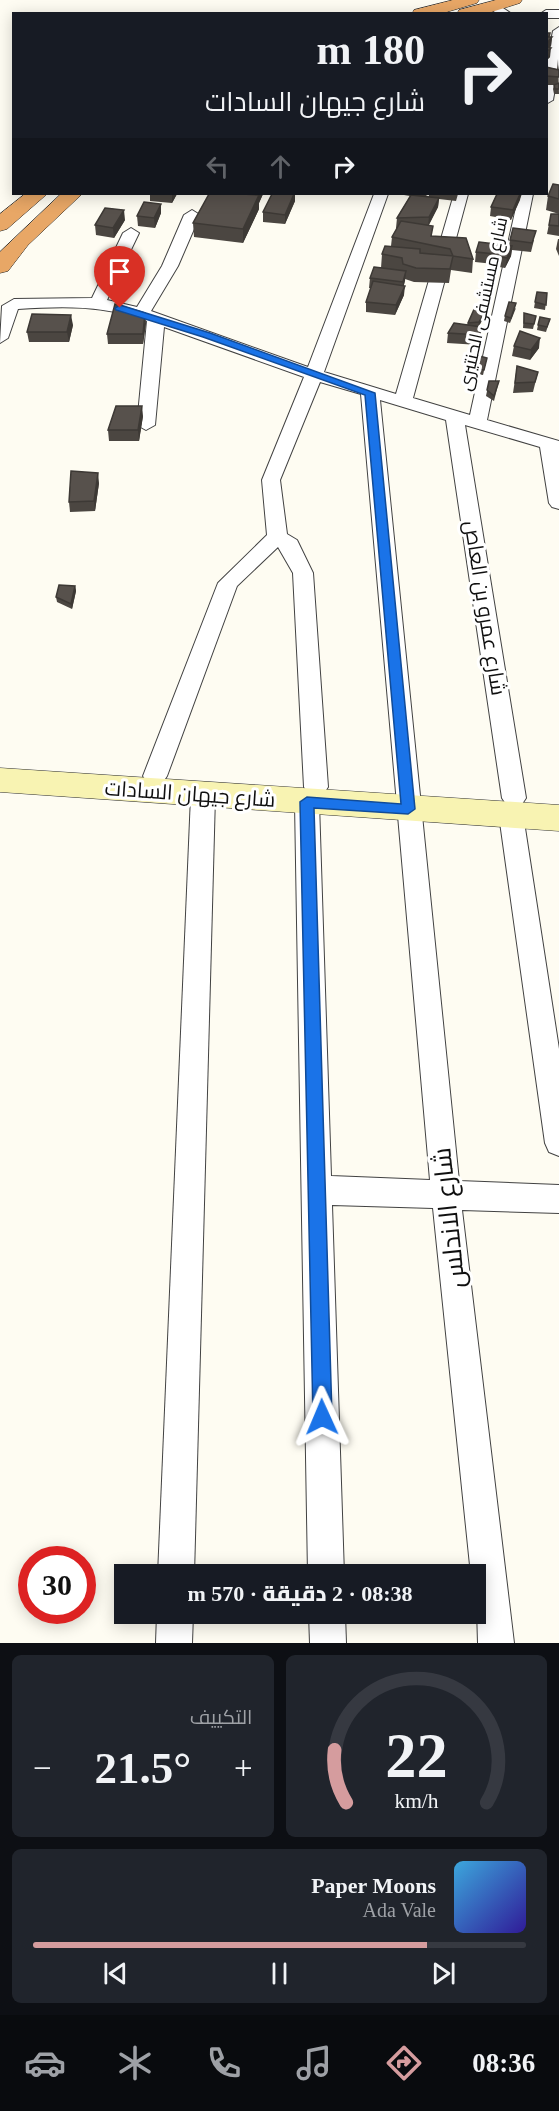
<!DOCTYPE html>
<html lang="ar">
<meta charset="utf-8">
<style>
:root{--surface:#171b24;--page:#20242c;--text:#f1f3f6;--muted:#9ea1a6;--line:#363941;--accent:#d59c9e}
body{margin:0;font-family:"Times New Roman",Cairo,serif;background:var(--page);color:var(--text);direction:rtl;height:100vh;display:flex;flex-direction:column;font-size:22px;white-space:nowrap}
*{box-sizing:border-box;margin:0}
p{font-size:20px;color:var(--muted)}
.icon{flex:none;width:33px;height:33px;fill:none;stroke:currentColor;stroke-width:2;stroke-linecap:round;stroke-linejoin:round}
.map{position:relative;height:1643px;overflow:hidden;direction:ltr}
.details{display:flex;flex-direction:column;gap:12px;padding:12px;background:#0d0f14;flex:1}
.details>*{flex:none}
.guide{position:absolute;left:12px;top:12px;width:536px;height:183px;border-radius:0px;box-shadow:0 3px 15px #0003;direction:rtl;background:#171b24;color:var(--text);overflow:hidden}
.speed{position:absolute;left:18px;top:1546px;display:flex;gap:12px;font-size:30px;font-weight:700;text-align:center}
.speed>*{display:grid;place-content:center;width:78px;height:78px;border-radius:50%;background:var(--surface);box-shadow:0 3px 15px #0003;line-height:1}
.speed .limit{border:9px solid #d22;background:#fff;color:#111}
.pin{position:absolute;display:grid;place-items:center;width:51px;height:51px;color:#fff;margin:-62px -26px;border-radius:50% 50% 50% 0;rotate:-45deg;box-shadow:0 0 6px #0007}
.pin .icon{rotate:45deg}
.me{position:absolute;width:66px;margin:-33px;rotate:359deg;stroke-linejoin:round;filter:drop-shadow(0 0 4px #0008)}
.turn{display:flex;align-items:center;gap:21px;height:126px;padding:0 24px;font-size:27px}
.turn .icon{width:78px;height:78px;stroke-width:2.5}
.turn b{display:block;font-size:42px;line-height:51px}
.lanes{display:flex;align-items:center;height:57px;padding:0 24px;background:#0003;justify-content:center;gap:30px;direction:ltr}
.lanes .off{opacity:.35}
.big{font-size:45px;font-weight:800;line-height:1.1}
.details .widget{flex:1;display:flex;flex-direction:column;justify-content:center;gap:9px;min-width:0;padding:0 21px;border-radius:9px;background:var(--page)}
.details .dial{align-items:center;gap:0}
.dial svg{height:156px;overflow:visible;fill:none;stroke:var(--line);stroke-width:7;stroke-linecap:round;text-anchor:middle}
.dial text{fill:var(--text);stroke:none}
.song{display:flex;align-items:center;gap:18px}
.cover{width:72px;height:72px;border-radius:9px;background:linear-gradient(135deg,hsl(200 70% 55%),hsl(250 70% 35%))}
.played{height:6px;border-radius:3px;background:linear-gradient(90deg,var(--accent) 80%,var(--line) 80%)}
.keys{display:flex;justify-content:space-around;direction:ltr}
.heat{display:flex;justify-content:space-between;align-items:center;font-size:33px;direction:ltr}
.details .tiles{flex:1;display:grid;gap:12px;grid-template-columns:1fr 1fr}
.widget:last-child{grid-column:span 2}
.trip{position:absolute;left:114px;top:1564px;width:372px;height:60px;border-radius:0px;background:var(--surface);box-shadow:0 3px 15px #0003;font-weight:800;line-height:60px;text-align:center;direction:rtl}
.tab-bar{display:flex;height:96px;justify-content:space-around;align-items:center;background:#090b0e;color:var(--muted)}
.tab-bar .icon{width:42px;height:42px}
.tab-bar .current{color:var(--accent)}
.tab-bar b{font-size:27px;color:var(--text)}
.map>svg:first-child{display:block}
</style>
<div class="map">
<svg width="559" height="1643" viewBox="0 0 559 1643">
<rect width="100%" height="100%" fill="#fefcf2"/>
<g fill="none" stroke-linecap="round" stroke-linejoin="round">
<defs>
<g id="street">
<path d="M494,2L512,14H497L488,6Z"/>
<path d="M546,10H559V18H546V14H540Z"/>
<path d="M559,27V65L553,100L546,104V66L553,31Z"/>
<path d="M374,194H388L324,372L396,394L454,194H468L413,398L470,415L519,194H533L487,420L559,441V509L552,507L549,503L540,447L465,425L526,798L522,804L515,807L519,808L523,815L559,1049V1156L549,1152L545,1143L499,815L503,808L510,806L506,804L502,798L446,420L380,400L459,1181L559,1185V1213L462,1210L514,1643H478L476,1575H471L433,1208L332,1205L344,1575H308L295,803L299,797L307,794L315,797L319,803L331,1176L430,1180L361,394L320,382L280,480L287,534L297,540L313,573L328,787L324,793L316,796L308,793L304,787L293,573L278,547L237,586L167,776L163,782L155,785L147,782L143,776L218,583L267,535L262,480L304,377L164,327L155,425L146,430L137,425L147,321C104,305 63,306 18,309L8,338L0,343L2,306L14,299L92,298L123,233L131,228L139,233L107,300L137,307L162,266L184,215L192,210L200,215L178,266L151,311L308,367Z"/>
<path d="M203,787L211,790L215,796L194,1575H158L191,796L195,790Z"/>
<path d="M157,1614H193L192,1643H156Z"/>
<path d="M309,1614H345L346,1643H310Z"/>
</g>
<path id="secondary" d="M0,768L559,805V831L0,792Z"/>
<g id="highway">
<path d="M453,0H479L477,3L440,14H412L414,10Z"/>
<path d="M496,0H522L520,3L485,14H457L459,10Z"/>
<path d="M25,194H47L7,229L0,231V214Z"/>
<path d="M61,194H82L28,245L8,271L0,273V252Z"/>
</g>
</defs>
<use href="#street" stroke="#424242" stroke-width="2"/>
<use href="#secondary" stroke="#313131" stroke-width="1"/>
<use href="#highway" stroke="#202020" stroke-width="1"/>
<use href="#street" fill="#fff" fill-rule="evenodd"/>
<use href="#secondary" fill="#f8f3b2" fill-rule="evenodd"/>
<use href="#highway" fill="#e8a766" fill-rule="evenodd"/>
</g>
<g fill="#4b4641">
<path d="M546,33L549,37H552L551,46L550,47V57L548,59H546Z"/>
<path d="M558,59L559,94H554L553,89L554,85H546V67L557,69Z"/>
<path d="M559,185V214L546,210L548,196Z"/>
<path d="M150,194H177L172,203L150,201Z"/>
<path d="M209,194H263L259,203V209L243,243L194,237L193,223Z"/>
<path d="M272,194H295V201L285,224L263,222V212Z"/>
<path d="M398,194H427L426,197H429V194H458L456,201L439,199L438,207L429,225L432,236L473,259L472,273L451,270L449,283L414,282L405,279L404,285V295L395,315L366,312V302L371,288H369L370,278L381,268L382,254L391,246L392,237L397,228H396L397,218L410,196Z"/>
<path d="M497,194H522L511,220L490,216L491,207Z"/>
<path d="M161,204V213L155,228L138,226L137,216Z"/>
<path d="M551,214H559V236L547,234Z"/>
<path d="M125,220L114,238L96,235L95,225Z"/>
<path d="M558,239H559V256L556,249Z"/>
<path d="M510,240H534L531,252L512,250L511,256L505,268L494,266V264L475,262L476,252L509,246Z"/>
<path d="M547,293L545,310L534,308L535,302Z"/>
<path d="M516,308L510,323L504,321L505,316Z"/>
<path d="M524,313L536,316L533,329L523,328Z"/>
<path d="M486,314L479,326L481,327L479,345L447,343L448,333L468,324V323Z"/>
<path d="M550,319L546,332L537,330L538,325Z"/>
<path d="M146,323L143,344H108L107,334Z"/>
<path d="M73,325L69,342H29L27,332Z"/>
<path d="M514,346L539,348L530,360L512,356Z"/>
<path d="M487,358L483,375L465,372L466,367Z"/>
<path d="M517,366L538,372L533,392L513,393Z"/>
<path d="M489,381H499L494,401L486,396Z"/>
<path d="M143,416L139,441H109L108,430Z"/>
<path d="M99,483L95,511L70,512L69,502Z"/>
<path d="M75,586L76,591L72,609L57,602L56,597Z"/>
</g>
<g fill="#3d3935">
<path d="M552,37L551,46L547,50H546V44Z"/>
<path d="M551,48L550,57L548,59L549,50Z"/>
<path d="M172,194H177L172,203Z"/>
<path d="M257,194H263L259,203V209L243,243V229L257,198Z"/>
<path d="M294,194H295V201L285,224V215Z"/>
<path d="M520,194H521L520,200L511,220L513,210Z"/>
<path d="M439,198L438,207L428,226L429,217Z"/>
<path d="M161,204V213L155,228L154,218Z"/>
<path d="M124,210L125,220L114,238L113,228Z"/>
<path d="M512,246L511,256L505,268L507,258Z"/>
<path d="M406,271L405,281L402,291L405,286L404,295L395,315L396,305L402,291L403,282Z"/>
<path d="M487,309L486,314L478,327L479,322Z"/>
<path d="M145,313L146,323L143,344V334Z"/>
<path d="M71,315L73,325L69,342L67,332Z"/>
<path d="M540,338L539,348L530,360L531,350Z"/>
<path d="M142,406L143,416L139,441L138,430Z"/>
<path d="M98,473L99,483L95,511L94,501Z"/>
<path d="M75,586L76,591L72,609L71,604Z"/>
</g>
<g fill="#57514c" stroke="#3d3935" stroke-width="1.5">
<path d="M546,33H550L549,37L546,36Z"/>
<path d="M546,37H552L546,44Z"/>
<path d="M546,47L551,48L549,50H546Z"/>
<path d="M546,67L559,70V77L546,76Z"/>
<path d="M559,83V89H555L554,85Z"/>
<path d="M553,184L559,185V199L548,196Z"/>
<path d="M209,194H241L259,195L243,229L193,223Z"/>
<path d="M272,194H294L285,215L263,212Z"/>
<path d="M497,194H520L513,210L491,207Z"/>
<path d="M411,195L439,198L429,217L397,218Z"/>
<path d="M144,202L161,204L154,218L137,216Z"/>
<path d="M105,208L124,210L113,228L95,225Z"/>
<path d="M551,214H559V226L549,225Z"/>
<path d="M401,221L433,226L431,236L466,238L473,259L453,256L450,269L416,268L403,264L402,258L382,254L385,246L420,249V253L453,256L450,249L392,237Z"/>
<path d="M513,228L536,231L532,243L510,240Z"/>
<path d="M479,242L512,246L507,258L495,256V254L476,252Z"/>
<path d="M374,267L406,271L403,282L370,278Z"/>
<path d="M373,281L405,286L396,305L366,302Z"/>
<path d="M537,292L547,293L546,305L535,302Z"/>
<path d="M509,302L516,303L511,318L505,316Z"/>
<path d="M115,304L145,313L143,334H107Z"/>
<path d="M475,307L487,309L479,322L468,323Z"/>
<path d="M524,313L536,316L534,324L524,323Z"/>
<path d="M32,314L71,315L67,332H27Z"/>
<path d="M540,317L550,319L547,327L538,325Z"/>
<path d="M454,323L481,327L480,335L448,333Z"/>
<path d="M520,331L540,338L531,350L514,346Z"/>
<path d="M469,353L487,358L484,370L466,367Z"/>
<path d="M517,366L538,372L535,382L515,383Z"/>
<path d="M489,381H499L494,396L487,390Z"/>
<path d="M116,406H142L138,430H108Z"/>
<path d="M71,471L98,473L94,501L69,502Z"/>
<path d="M59,585L75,586L71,604L56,597Z"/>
</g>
<path fill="#1a73e8" stroke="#114b97" stroke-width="1.5" d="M120,305L210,333L375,393L415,809L408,814L314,808L332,1417L329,1423L322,1426L316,1423L313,1417L300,802L307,797L401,804L365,395L203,337L116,310L115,308Z"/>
<g text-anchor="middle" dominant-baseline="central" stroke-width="6" stroke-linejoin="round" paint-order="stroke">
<g font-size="18" fill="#0f0f0f" stroke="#fff">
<text transform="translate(483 304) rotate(-78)">شارع مستشفى الحنتيرى</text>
</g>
<g font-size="21" fill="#0f0f0f" stroke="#fff">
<text transform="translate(485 608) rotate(81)">شارع عمرو بن العاص</text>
<text transform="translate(190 794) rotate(4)">شارع جيهان السادات</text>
</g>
<g font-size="26" fill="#0f0f0f" stroke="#fff">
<text transform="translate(449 1218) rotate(-96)">شارع الاندلس</text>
</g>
</g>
</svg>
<div class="speed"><div class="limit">30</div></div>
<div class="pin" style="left:120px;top:308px;background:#d93025"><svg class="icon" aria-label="arrive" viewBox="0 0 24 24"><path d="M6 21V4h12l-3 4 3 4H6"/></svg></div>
<svg class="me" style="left:322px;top:1417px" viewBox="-20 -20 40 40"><path d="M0-17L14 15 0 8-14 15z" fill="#1a73e8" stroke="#fff" stroke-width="4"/></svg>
<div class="trip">08:38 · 2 دقيقة · 570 m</div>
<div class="guide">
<div class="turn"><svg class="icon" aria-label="right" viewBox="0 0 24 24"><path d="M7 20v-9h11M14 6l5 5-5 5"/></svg><div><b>180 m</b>شارع جيهان السادات</div></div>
<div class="lanes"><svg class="icon off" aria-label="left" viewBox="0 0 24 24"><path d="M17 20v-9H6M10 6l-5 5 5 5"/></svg><svg class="icon off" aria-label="ahead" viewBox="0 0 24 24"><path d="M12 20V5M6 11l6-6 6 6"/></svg><svg class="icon" aria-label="right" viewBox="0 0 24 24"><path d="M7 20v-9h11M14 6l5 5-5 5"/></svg></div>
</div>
</div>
<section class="details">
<div class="tiles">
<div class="widget dial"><svg viewBox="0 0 100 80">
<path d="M14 69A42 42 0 1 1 86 69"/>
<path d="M14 69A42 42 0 0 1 8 42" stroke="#d59c9e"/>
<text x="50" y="56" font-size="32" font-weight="700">22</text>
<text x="50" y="72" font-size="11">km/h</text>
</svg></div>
<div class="widget"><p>التكييف</p>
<div class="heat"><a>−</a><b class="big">21.5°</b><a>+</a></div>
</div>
<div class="widget">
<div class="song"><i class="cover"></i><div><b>Paper Moons</b><p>Ada Vale</p></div></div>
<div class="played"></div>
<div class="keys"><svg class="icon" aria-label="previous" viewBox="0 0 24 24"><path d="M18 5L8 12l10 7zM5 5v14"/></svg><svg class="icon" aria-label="pause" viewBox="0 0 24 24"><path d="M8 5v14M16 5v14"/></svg><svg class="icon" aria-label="next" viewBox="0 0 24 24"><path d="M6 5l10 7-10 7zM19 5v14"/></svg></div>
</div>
</div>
</section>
<nav class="tab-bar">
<b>08:36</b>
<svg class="icon current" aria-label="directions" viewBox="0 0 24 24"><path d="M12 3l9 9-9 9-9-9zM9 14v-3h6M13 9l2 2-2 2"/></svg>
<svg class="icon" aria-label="music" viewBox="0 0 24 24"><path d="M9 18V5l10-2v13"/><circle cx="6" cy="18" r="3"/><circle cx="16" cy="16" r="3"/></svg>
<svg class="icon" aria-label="phone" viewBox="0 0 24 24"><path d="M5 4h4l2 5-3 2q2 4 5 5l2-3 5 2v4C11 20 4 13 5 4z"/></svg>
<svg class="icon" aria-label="climate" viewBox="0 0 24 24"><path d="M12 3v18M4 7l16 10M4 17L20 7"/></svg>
<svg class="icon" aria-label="car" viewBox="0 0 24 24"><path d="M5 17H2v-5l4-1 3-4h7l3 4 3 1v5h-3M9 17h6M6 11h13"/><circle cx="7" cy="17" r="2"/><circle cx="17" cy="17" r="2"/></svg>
</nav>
